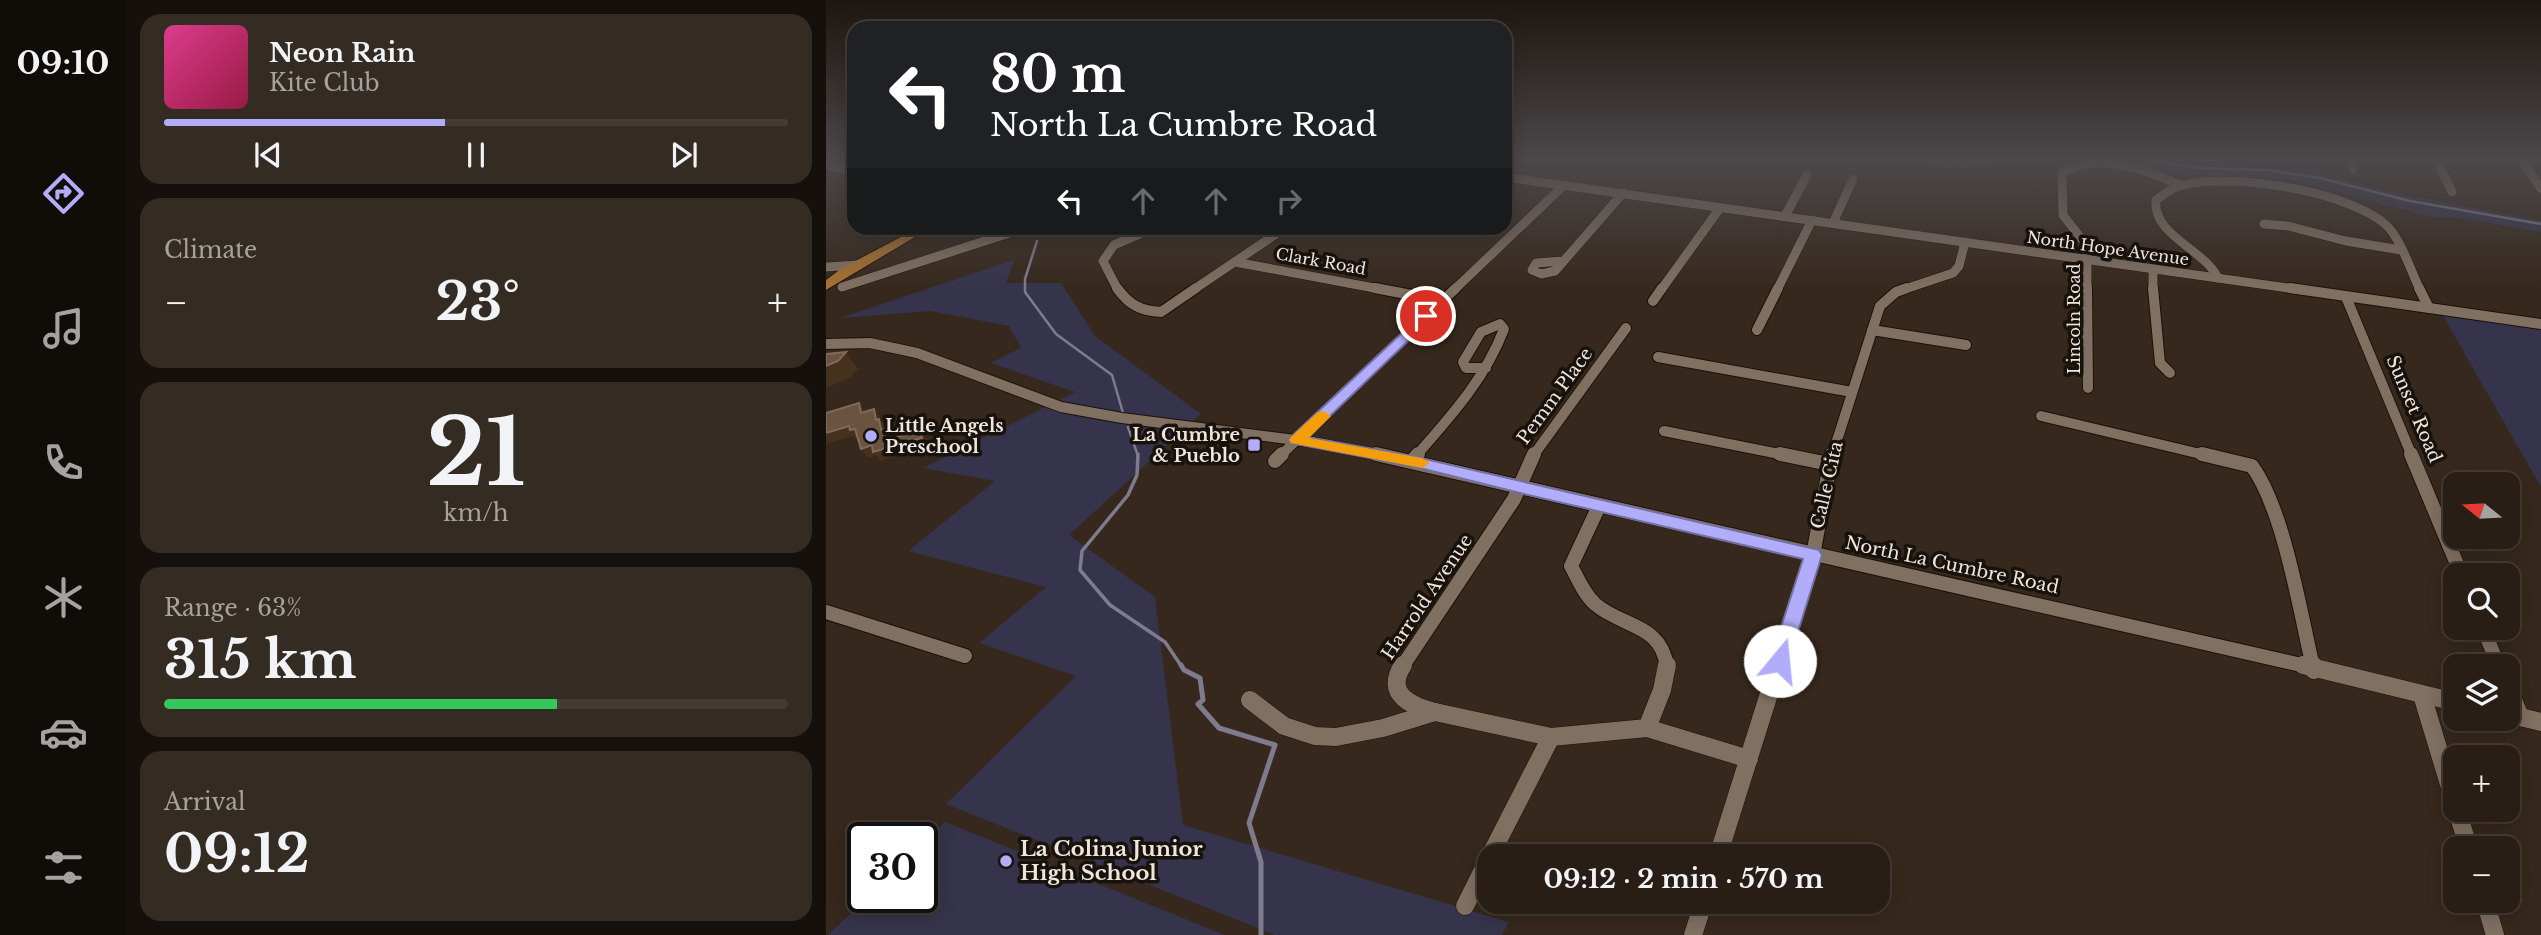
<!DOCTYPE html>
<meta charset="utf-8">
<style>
:root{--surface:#281e15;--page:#342b22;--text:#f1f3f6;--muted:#a5a2a0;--line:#443c34;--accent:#b1adfa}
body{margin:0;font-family:"Libre Baskerville",serif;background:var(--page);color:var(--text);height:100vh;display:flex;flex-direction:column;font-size:26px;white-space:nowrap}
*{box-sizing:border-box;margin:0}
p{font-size:23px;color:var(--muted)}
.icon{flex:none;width:38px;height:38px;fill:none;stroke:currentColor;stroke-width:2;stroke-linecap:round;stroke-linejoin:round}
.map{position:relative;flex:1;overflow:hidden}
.details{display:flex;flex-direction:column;gap:14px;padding:14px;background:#16100c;width:700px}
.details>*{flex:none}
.banner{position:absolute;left:21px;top:21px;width:665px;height:214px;border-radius:21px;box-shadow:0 4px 18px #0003,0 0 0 2px var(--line);background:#202124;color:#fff;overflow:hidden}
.needle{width:46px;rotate:288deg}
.controls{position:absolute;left:1617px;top:472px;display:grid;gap:14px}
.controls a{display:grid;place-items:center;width:77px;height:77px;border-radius:14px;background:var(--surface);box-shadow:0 4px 18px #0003,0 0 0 2px var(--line);font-size:35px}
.speed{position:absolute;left:21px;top:822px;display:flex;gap:14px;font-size:35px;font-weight:700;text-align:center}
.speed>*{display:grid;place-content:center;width:91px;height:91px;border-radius:50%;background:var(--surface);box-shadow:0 4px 18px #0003,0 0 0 2px var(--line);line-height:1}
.speed .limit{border:4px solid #111;border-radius:10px;background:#fff;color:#111}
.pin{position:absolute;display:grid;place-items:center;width:60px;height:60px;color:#fff;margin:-30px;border:4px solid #fff;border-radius:50%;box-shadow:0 2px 7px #0007}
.me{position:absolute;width:77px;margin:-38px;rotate:17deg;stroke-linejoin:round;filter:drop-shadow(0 0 5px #0008)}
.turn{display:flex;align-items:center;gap:24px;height:147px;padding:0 28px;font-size:32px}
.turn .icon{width:91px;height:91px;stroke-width:2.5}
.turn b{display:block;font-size:49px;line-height:60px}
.lanes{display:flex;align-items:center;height:66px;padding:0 28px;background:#0003;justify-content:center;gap:35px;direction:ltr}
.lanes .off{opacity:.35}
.big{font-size:52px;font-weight:700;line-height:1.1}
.details .tile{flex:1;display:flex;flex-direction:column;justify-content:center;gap:10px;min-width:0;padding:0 24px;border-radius:21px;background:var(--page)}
.details .dial{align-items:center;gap:0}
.dial b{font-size:91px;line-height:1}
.song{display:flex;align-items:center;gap:21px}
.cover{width:84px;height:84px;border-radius:10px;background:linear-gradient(135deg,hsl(330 70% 55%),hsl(340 70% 35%))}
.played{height:7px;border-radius:4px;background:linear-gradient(90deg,var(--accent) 45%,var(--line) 45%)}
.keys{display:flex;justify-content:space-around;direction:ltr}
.heat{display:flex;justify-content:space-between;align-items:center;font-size:38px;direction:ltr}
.charge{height:10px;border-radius:5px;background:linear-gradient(90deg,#34c759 63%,var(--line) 0)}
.trip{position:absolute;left:651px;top:844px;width:413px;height:70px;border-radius:21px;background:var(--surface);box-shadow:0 4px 18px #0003,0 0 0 2px var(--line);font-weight:700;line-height:70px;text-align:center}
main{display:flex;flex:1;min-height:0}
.tab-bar{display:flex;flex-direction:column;width:126px;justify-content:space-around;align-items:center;background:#100c08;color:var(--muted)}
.tab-bar .icon{width:49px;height:49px}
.tab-bar .active{color:var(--accent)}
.tab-bar b{font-size:32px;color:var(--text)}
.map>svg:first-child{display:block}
</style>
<main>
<nav class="tab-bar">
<b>09:10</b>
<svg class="icon active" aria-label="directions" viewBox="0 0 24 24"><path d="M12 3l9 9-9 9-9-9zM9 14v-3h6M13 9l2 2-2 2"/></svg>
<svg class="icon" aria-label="music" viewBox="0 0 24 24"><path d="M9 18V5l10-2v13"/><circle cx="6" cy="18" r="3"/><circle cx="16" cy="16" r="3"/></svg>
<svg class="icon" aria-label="phone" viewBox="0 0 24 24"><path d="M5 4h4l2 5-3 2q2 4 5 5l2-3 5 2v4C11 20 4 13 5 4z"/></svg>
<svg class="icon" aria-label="climate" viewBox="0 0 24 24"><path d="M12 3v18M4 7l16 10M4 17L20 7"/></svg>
<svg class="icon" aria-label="car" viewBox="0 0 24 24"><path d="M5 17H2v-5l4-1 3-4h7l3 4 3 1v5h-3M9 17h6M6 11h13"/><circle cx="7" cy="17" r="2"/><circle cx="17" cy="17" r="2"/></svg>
<svg class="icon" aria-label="filters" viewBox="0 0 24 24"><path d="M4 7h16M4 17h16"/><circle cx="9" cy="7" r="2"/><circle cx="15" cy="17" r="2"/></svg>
</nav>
<section class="details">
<div class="tile">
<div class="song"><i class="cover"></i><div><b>Neon Rain</b><p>Kite Club</p></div></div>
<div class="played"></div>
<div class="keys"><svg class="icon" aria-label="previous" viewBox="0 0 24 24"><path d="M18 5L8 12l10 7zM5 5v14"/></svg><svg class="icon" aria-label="pause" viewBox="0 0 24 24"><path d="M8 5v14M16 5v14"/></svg><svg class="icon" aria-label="next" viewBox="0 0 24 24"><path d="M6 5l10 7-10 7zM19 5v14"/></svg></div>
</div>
<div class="tile"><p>Climate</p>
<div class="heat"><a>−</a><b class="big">23°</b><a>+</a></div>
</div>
<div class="tile dial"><b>21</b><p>km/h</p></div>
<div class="tile"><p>Range · 63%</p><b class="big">315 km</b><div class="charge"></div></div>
<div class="tile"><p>Arrival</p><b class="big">09:12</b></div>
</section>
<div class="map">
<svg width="1715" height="935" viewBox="0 0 1715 935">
<rect width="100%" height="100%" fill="#36281c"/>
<g fill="#35344c">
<path d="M1068,159H1239L1121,168Z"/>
<path d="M1263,159H1336L1368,165L1478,170L1574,194L1715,221V232L1628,217H1605L1463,179L1352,174Z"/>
<path d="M188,260L180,283H235L269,336L375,414L243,535L329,597L357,825L683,922L676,935H449L120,804L250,676L153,643L220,587L82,551L169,481L97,468L249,392L165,363L195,348L183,326L104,311L14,318Z"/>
<path d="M1616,314L1715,328V487Z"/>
<path d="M119,822L399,935H2L41,898H96V844Z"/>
</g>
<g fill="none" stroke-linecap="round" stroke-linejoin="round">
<g stroke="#7e7b8e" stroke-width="2.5">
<path d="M1316,159L1371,168L1441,170L1494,178L1584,201L1715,224"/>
<path d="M211,241L199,279V292L230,334L286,375L297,413"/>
<path d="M302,427L312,456"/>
</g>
<path stroke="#7e7b8e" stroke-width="3.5" d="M312,454L311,475L302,495L256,551L254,570L284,605L339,642L356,667"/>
<path stroke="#7e7b8e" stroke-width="5" d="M355,665L358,670L374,678L377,700L372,704L393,728L449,745L423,823L435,862V935"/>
<defs>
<g id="minor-far3">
<path d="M1524,159L1527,169"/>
<path d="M1610,159L1626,192"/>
<path d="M1695,159L1715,189"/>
<path d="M0,165L28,171"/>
<path d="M679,177L1476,290"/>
<path d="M959,216L981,175"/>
<path d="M1007,223L1027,179"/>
<path d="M1438,224L1462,226L1520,241L1575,250"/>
<path d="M523,228L555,232"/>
<path d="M737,261L710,263L706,270L715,274L729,271L797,193"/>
<path d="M409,262L559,290"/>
<path d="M0,267L31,265"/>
<path d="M1327,269V290"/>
<path d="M1392,278C1378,249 1326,235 1330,200C1336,196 1342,191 1348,188C1394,169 1529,191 1563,228C1575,241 1586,273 1594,290"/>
<path d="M16,287L199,228"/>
<path d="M292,290L277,261L288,245L327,228"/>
<path d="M367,290L459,228"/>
<path d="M628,290L738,185"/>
<path d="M835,290L894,208"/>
<path d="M951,290L986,220"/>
<path d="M1076,290L1127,273L1133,266L1139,242"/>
<path d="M1261,290V246L1237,215L1236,173C1271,151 1320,170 1355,185"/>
</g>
<g id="minor-far2">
<path d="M291,288C303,305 315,311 335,312L370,288"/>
<path d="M549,288L617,301"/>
<path d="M1261,288L1262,388"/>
<path d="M1327,288L1334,363L1344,373"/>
<path d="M1464,288L1715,324"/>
<path d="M1593,288L1603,308"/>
<path d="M1520,297L1586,456"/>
<path d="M827,301L836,288"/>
<path d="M931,330L952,288"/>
<path d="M1046,330L1140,345"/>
<path d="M0,344L44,343L91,353L235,407L296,418L485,442L559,456"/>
<path d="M832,357L1026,392"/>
<path d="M1215,416L1383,456"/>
<path d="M838,431L963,456"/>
<path d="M454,456L630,288"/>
<path d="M590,456C625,416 659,379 678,329L674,324L655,332L637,362L640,368H660"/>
<path d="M707,456L800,328"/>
<path d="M1006,456L1054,306L1070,292L1081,288"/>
</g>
<g id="minor-far1">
<path d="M550,454L1484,667"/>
<path d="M954,454L1003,464"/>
<path d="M1376,454L1426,466C1458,510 1474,612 1487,667"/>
<path d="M1585,454L1636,576"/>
<path d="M449,461L456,454"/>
<path d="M586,461L592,454"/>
<path d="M773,506L745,566C752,579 758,594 769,604C797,628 835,623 841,667"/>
<path d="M0,612L139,656"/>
<path d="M1657,628L1673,667"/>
<path d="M576,667L688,499L708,454"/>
<path d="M952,667L987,555L1006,454"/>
</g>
<g id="minor">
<path d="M577,665C558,694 585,706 609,712"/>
<path d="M1477,665L1629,702"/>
<path d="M1487,665L1488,670"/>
<path d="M1682,688L1694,717"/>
<path d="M1596,695L1629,804"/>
<path d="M424,700L458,726L489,736L510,737L557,728L609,712L725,737L821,728L923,759"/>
<path d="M1682,714L1715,722"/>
<path d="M821,728L836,690L841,665"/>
<path d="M1631,810L1643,849"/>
<path d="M664,856L725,737"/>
<path d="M892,856L952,665"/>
<path d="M1659,901L1669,935"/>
<path d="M639,906L663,858"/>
<path d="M867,935L878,901"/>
</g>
<path id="major" d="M92,228H104L0,290V280L16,268Z"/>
</defs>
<use href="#minor-far3" stroke="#1d1005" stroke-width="10"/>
<use href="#minor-far2" stroke="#1d1005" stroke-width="12"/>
<use href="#minor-far1" stroke="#1d1005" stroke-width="16"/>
<use href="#minor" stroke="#1d1005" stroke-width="19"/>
<use href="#major" stroke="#1d1005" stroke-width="2"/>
<use href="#minor-far3" stroke="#807062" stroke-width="9"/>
<use href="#minor-far2" stroke="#807062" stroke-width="10"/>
<use href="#minor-far1" stroke="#807062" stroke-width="14"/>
<use href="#minor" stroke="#807062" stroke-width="18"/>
<use href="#major" fill="#a87232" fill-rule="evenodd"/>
</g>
<g fill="#46301e">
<path d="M20,352L32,369L24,378L0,388V366Z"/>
<path d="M33,403L39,412L35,413Z"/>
<path d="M48,409L65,438L66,447L94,430L99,438L102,447L54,461L50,455L42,458L35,449L61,440L50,420Z"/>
<path d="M23,426L29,429L35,438L30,439L27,436L0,444V433Z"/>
</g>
<g fill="#6b543f" stroke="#806a58" stroke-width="2">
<path d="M20,352L12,361L0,366V354Z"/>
<path d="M33,403L35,413L48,409L50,420L53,419L55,430L58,429L61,440L94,430L96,438L47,452L46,445L35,449L29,429L24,430L23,426L0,433V413Z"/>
</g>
<linearGradient id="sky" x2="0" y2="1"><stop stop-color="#1e160f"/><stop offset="0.55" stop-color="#4c484b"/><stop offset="1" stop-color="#4c484b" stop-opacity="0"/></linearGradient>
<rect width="1715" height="290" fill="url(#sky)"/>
<path fill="#b1adfa" stroke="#7370a2" stroke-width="2" d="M600,313L607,316L605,319L482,437L586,456L993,550L996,555L961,667L954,669L947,667L944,661L977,559L694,493L586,466L465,443L463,440L465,437L596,314Z"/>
<path fill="#f59e0b" d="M498,411L505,416L483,438L596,458L604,463L596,468L465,443L463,440L465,437L492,412Z"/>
<g fill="#b1adfa" stroke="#18120d" stroke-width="2.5">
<circle cx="45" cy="436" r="7"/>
<rect x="421" y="438" width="14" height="14" rx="3.5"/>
<circle cx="180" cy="861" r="7"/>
</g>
<g text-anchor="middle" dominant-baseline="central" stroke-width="7" stroke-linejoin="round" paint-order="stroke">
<g font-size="16" fill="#efe5dd" stroke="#18120d">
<text transform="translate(1282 248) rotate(8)">North Hope Avenue</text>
<text transform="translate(495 261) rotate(10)">Clark Road</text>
<text transform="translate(1248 319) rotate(-90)">Lincoln Road</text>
</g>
<g font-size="18" fill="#efe5dd" stroke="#18120d">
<text transform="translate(729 396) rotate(-54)">Pemm Place</text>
<text transform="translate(1588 409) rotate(67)">Sunset Road</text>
<text transform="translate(1001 485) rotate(-77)">Calle Cita</text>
<text transform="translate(1126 565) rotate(12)">North La Cumbre Road</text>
<text transform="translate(601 597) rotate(-56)">Harrold Avenue</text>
</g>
<g font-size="18" font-weight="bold" fill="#efe5dd" stroke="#18120d" text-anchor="start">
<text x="59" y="426">Little Angels<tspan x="59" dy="21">Preschool</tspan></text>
<text x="414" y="435" text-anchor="end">La Cumbre<tspan x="414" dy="21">&amp; Pueblo</tspan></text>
</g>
<g font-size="21" font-weight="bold" fill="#efe5dd" stroke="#18120d" text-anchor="start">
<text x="194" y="849">La Colina Junior<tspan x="194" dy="24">High School</tspan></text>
</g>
</g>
</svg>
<div class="controls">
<a><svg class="needle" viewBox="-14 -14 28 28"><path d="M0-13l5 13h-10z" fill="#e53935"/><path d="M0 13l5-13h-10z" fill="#a5a2a0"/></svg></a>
<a><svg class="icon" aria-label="search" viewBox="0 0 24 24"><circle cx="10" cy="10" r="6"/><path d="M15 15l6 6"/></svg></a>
<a><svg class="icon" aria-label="layers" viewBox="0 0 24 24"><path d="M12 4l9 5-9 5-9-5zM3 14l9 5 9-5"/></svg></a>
<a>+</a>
<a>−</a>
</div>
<div class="speed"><div class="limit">30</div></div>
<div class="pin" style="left:600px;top:316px;background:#d93025"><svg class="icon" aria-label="arrive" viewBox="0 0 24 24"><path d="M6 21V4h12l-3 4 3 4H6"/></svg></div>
<svg class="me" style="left:954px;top:661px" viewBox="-20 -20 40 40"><circle r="19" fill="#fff"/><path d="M0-13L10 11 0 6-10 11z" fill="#b1adfa"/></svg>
<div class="trip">09:12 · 2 min · 570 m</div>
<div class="banner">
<div class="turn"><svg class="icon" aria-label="left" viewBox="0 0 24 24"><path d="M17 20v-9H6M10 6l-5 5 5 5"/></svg><div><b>80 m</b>North La Cumbre Road</div></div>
<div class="lanes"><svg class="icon" aria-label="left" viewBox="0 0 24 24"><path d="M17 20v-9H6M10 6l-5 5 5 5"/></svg><svg class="icon off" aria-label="ahead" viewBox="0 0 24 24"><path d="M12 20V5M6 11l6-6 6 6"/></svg><svg class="icon off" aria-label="ahead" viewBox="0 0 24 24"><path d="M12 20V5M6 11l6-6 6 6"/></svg><svg class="icon off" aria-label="right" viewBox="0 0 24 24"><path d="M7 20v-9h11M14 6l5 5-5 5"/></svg></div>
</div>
</div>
</main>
